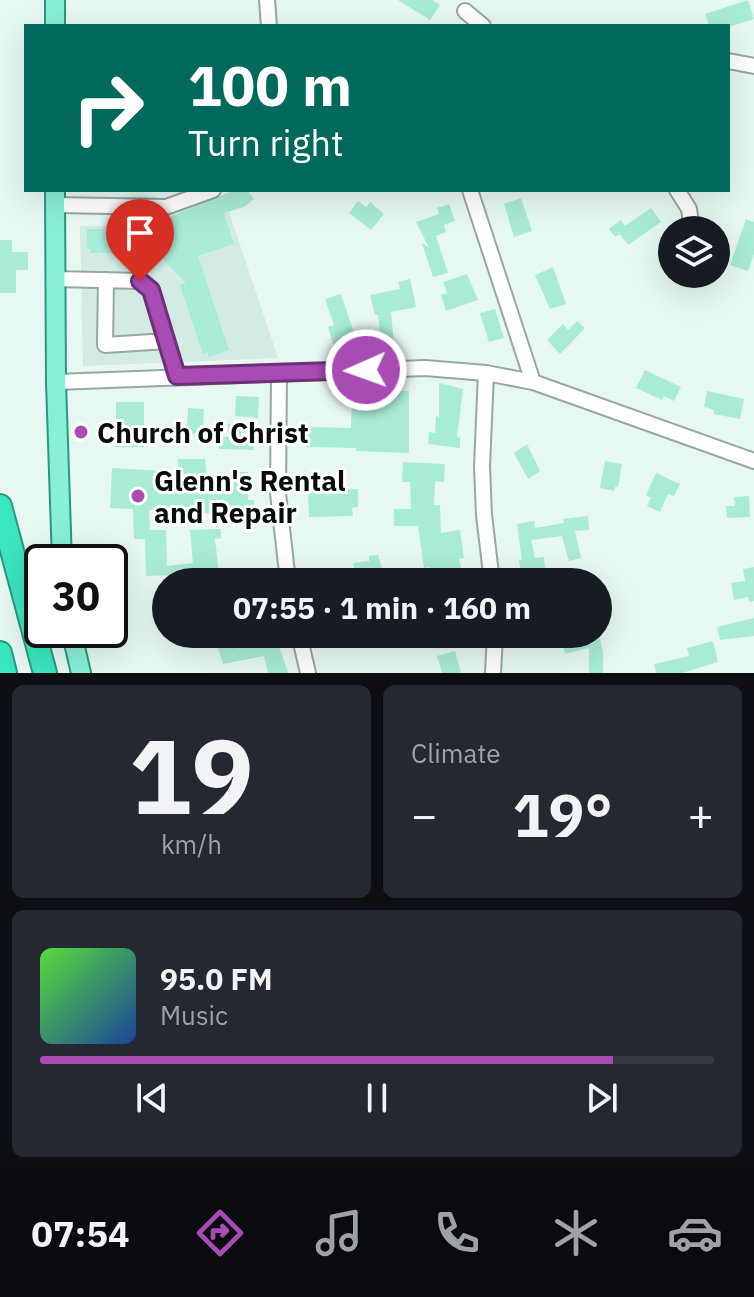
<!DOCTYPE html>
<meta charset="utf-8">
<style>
:root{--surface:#171b24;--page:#242831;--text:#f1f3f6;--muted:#9ea1a6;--line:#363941;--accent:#a94bb5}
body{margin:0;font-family:"IBM Plex Sans",sans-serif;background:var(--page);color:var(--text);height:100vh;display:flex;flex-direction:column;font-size:30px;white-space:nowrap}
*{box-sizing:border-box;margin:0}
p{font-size:26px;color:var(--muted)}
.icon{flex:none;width:44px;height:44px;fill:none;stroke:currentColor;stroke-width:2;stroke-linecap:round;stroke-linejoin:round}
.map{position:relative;height:673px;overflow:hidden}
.panel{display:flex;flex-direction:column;gap:12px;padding:12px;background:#0d0f14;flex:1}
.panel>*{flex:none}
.top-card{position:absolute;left:24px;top:24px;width:706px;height:168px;border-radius:0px;box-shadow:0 8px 32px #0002;background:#00695c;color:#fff;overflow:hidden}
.fabs{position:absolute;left:658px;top:216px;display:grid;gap:16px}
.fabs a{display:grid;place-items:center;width:72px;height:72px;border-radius:50%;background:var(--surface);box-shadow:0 8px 32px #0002;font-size:40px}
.speed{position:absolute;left:24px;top:544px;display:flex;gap:16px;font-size:40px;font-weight:700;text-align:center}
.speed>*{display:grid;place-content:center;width:104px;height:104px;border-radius:50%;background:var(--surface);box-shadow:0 8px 32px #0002;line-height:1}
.speed .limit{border:4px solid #111;border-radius:12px;background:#fff;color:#111}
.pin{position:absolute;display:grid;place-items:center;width:68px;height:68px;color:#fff;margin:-82px -34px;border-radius:50% 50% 50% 0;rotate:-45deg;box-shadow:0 0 8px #0007}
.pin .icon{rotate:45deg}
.me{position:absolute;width:88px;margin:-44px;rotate:268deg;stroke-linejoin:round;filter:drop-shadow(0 0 6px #0008)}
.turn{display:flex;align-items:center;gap:28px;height:168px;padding:0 32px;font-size:36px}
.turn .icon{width:104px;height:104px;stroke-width:2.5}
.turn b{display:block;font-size:56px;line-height:68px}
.big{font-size:60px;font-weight:700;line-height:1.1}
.panel .widget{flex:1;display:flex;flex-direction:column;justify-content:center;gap:12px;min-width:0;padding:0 28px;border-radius:12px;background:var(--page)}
.panel .dial{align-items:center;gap:0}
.dial b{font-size:104px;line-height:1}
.song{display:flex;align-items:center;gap:24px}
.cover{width:96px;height:96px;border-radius:12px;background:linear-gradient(135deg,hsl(110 70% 55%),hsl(220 70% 35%))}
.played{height:8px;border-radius:4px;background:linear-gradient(90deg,var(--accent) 85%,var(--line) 85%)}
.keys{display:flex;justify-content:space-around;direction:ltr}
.heat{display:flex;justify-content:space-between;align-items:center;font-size:44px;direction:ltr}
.panel .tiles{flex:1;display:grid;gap:12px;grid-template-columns:1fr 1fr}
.widget:last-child{grid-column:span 2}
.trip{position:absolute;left:152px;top:568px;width:460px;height:80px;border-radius:40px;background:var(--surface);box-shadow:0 8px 32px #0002;font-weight:700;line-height:80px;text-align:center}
.dock{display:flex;height:128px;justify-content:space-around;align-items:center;background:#090b0e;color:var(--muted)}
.dock .icon{width:56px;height:56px}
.dock .current{color:var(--accent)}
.dock b{font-size:36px;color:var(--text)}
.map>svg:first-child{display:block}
</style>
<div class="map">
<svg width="754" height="673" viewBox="0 0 754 673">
<rect width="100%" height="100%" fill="#e7f8f2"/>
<path fill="#d2ebe3" d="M229,212L278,358L83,366L80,226H184Z"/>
<g fill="#a8ebd6">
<path d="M398,0H432L440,5L430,20Z"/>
<path d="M748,0L754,19L732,26H709L705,14Z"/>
<path d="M235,190H247L254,199L244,207L224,213L234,244L198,256L229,350L209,357L207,352L203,354L180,285L186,283L157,253H90V249H87V229H169V217Z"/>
<path d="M521,198L532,231L514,237L504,204Z"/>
<path d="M358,201L366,207L370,202L384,214L371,230L349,213Z"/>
<path d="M449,204L455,221L444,225L446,232L436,236L448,273L433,277L422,243L429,248L416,222L439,214L437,208Z"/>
<path d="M651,208L661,222L628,245L620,234L615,237L609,229L621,220L625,226Z"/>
<path d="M746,219L754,222V254L748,271L730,265Z"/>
<path d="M0,240H12V252H28V270H16V293H0Z"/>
<path d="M553,267L566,304L550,309L535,275Z"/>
<path d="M467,274L478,300L446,311L441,295L447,293L443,282Z"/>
<path d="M410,279L416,307L391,312L394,345L381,346L378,315H375L370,295L400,289L398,282Z"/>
<path d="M341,294L356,339L334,346L328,327L334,325L325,299Z"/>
<path d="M495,309L504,338L489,342L480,313Z"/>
<path d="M577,321L585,328L560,354L547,340L563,324L568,330Z"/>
<path d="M645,370L681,387L674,401L664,396L662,400L636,388Z"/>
<path d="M439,383L463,389L457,437H460V448L428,444L429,432L435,433L436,416L439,417Z"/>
<path d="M390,385H401V391H409V453L356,451V448L306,447V427L351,428L352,389H390Z"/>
<path d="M707,391L744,399L740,419L714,414V410L704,407Z"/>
<path d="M236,396L259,397L258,418L235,416Z"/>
<rect x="116" y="402" width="28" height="45"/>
<path d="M188,408L204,409L203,434L187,433Z"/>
<path d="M241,423V439H254V450L219,449V437H228V424Z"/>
<path d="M527,444L540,471L528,479L514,453Z"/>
<path d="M178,459H205L208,489H234V472H248V500H254V512H219V514L188,512V507L149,510L150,530H166L167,566L193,563L190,530L221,529V538L215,539L220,582H179L178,575L146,576L145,539H134L133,509L110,508L112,468L179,472Z"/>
<path d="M605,461L622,464L618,487H615L614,491L600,488Z"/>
<path d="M403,462L445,464L444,482L435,481L434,505H440L441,533L460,530L464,558L459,559L465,582H433L429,567L424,568L418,526H394V509H411L410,482H402Z"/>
<path d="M656,473L680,484L674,496L668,494L660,512L647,506L651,498L646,495Z"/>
<path d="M358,489V507L352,508L353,516L309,517L308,491Z"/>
<path d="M749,496L750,517L727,518L726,506H735L734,497Z"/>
<path d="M588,516L589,530L575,531L581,558L569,561L562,536L531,540L535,558L544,557L546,578L522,581L519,560H522L517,524L534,521L535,528L564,523L563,519Z"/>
<path d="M378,555L386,582H335L334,576L355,573L353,563L369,561V556Z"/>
<path d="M754,567V601L749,602L748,597L734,600L731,583L745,581L743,569Z"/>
<path d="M754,618V636L720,640L717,627Z"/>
<path d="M568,634H599L603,652V673H589V648L565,654L560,636Z"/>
<path d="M276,636L288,673H268L264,656L223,664L218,647L237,641L239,649Z"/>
<path d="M713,641L718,662L682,673H656L654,664L689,656L687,648Z"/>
<path d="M455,651L461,673H442L437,656Z"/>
</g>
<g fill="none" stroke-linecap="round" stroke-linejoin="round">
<defs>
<g id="minor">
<path d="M267,0L269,26"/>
<path d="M465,11L483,26"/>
<path d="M728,61L754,66"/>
<path d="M470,190L533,382"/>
<path d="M677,190L689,209L692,230"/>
<path d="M55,205L166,207L213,190"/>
<path d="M55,279L140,281L151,290L177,376"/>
<path d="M106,280L105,345L167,341"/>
<path d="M279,372L278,493L288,582"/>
<path d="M486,373L482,466L484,515L492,582"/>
<path d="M56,382L425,368L486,373L533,382L754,461"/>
<path d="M299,634L308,673"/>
<path d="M493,673L495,634"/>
</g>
<g id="major">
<path d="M55,26V0"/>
<path d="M55,190L56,382L62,562"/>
<path d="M71,630L81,673"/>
</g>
<g id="highway">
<path d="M0,506L45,673"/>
<path d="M0,653L5,673"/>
</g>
</defs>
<use href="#minor" stroke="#97a7a1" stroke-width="18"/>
<use href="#major" stroke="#289a7f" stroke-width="22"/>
<use href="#highway" stroke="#289a7f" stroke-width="26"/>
<use href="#minor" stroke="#fff" stroke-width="14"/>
<use href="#major" stroke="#89f0d8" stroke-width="18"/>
<use href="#highway" stroke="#3ae6be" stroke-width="22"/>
</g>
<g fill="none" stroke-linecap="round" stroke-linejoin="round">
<defs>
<path id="route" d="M140,281L151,290L177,376L366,370"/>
</defs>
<use href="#route" stroke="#6e3176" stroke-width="20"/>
<use href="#route" stroke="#a94bb5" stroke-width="14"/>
</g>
<g fill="#a94bb5" stroke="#fff" stroke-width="3">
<circle cx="81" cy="432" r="8"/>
<circle cx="138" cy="496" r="8"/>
</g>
<g text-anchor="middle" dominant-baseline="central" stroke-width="6" stroke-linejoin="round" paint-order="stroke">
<g font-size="28" font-weight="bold" fill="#070d0b" stroke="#fff" text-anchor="start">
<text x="97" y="432">Church of Christ</text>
<text x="154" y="480">Glenn's Rental<tspan x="154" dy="32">and Repair</tspan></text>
</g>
</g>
</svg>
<div class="fabs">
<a><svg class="icon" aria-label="layers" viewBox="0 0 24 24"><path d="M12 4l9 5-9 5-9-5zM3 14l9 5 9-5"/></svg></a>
</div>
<div class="speed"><div class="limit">30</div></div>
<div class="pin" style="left:140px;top:281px;background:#d93025"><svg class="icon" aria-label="arrive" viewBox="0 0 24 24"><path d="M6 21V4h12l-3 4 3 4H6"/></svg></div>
<svg class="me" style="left:366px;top:370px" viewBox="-20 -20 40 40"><circle r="17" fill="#a94bb5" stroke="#fff" stroke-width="3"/><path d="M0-11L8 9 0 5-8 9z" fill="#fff"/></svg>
<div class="trip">07:55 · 1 min · 160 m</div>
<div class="top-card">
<div class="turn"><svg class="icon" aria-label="right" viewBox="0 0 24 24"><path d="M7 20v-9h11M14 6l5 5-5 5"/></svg><div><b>100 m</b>Turn right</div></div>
</div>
</div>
<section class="panel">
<div class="tiles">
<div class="widget dial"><b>19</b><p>km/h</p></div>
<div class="widget"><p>Climate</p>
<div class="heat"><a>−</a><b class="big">19°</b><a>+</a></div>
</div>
<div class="widget">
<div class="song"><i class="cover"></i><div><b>95.0 FM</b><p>Music</p></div></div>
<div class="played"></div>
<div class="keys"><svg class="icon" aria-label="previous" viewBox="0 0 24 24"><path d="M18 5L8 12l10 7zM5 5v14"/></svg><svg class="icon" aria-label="pause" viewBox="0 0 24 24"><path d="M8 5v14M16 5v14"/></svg><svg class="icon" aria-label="next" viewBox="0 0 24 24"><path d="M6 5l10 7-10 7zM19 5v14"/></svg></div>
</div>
</div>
</section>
<nav class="dock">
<b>07:54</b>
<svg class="icon current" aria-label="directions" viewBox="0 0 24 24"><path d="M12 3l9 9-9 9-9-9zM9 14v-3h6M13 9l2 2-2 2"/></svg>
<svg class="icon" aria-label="music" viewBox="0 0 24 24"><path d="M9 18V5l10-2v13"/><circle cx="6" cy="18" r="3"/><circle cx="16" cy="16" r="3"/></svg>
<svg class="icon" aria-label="phone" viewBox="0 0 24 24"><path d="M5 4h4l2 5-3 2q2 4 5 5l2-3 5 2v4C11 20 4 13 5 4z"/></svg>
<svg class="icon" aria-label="climate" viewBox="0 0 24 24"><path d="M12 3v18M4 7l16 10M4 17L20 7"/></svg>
<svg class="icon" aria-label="car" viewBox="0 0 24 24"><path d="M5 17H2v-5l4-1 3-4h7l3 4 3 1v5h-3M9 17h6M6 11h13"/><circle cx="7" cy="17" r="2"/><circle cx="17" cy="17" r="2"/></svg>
</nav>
